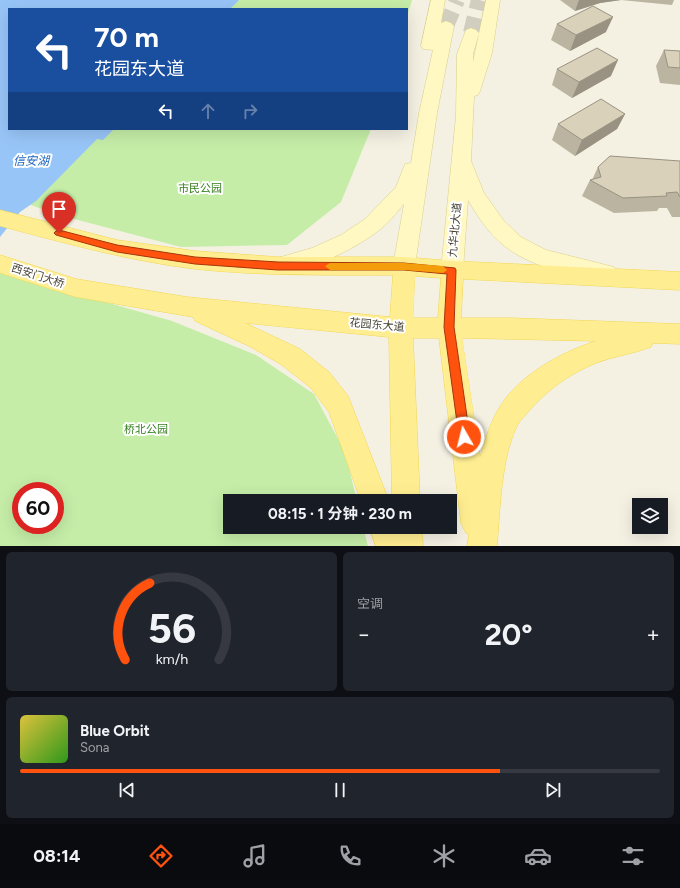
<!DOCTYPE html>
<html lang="zh">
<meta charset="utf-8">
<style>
:root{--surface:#171b24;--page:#20242c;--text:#f1f3f6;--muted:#9ea1a6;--line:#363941;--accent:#ff520f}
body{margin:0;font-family:Figtree,"Noto Sans SC",sans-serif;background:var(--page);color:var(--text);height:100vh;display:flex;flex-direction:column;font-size:15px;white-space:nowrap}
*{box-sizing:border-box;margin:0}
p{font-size:13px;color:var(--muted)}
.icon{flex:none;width:22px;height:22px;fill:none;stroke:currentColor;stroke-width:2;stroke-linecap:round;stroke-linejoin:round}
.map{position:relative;height:546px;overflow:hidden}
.drawer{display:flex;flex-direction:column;gap:6px;padding:6px;background:#0d0f14;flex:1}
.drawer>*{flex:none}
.top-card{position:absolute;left:8px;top:8px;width:400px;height:122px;border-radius:0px;box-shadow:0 4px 16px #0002;background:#1a4fa0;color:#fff;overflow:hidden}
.buttons{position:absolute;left:632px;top:498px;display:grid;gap:8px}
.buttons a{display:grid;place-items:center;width:36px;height:36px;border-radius:0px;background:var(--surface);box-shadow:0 4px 16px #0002;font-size:20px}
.speed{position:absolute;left:12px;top:482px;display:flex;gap:8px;font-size:20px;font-weight:700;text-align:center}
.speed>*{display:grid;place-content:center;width:52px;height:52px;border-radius:50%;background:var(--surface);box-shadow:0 4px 16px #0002;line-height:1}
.speed .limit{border:6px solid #d22;background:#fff;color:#111}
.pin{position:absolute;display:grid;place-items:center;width:34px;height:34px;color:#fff;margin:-41px -17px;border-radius:50% 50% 50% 0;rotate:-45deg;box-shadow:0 0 4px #0007}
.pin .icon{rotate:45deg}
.me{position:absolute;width:44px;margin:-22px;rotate:352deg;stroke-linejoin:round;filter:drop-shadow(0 0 3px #0008)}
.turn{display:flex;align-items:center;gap:14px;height:84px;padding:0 20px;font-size:18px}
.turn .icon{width:52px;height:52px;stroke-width:2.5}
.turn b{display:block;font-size:28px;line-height:34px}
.lanes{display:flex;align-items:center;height:38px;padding:0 20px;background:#0003;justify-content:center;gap:20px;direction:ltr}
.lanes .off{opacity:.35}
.big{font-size:30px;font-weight:700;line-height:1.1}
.drawer .card{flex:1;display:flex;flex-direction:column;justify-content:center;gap:6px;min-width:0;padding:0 14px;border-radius:6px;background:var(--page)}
.drawer .dial{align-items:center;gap:0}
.dial svg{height:104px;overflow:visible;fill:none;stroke:var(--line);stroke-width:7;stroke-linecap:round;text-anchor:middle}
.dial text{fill:var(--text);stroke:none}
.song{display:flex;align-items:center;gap:12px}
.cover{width:48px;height:48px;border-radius:6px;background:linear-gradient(135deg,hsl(50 70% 55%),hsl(110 70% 35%))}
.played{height:4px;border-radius:2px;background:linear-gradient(90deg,var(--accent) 75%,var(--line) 75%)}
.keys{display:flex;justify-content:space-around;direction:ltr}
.heat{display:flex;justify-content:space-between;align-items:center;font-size:22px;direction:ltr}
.drawer .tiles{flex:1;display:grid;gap:6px;grid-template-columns:1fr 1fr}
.card:last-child{grid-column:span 2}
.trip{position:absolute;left:223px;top:494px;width:234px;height:40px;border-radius:0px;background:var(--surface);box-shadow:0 4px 16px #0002;font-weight:700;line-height:40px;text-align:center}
.menu{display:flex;height:64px;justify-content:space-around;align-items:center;background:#090b0e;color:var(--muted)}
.menu .icon{width:28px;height:28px}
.menu .on{color:var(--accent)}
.menu b{font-size:18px;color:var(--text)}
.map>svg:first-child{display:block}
</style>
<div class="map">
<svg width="680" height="546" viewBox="0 0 680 546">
<rect width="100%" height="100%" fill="#f4f1e3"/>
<g fill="#c5eda7" fill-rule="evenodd">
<path d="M233,0H412L407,17V9H224Z"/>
<path d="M103,129H371L341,202L287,245L181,247L59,215L28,204Z"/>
<path d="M0,272L172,321L256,355L314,394L345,452L357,501H230V527H363L368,546H0ZM21,491H55V525H21Z"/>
</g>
<path fill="#98c5f8" d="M0,0H239L230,9H9V129H114L103,140L97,139L36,201L20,212L0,237Z"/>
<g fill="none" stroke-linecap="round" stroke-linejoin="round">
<g stroke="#d1cec0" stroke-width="16" stroke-dasharray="16 8" stroke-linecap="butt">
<path d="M446,26L457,0"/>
<path d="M471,33L479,0"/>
</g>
<defs>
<g id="secondary">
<path d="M431,0H445L441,23L446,21L451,23L454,26L437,113L415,266L412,272L404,275L396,272L393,266L404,204C396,213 388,224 378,231C360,246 297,279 274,271L271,265L274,259L312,248L341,235L365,219L396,187L405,164L411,163L419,113L433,50L423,49L421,46Z"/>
<path d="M486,0H500L492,53L480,91L478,95L474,96L471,161L484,193L504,221L521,237L546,250L614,267L617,273L614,279C601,283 587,278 575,275C520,262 496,249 468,200L463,270L460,276L452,279L444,276L441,270L456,116L457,54L466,30L471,28L476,30L479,33L473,54V62Z"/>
</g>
<g id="primary">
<path d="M0,210L117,240L195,251L278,257H404L452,261L680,272V290L463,279L461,318H510L680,324V344L653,343L651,347C633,354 614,356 596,363C569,374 547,390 528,412C525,416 521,419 518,424C501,456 500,510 497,546H467L469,534L466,533L461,523L439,338H413L420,501H392L389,337L245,323L300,349L329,372L348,396L389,501H361L329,412L311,388L282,365L251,347L195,321L193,317L76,297L0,273V255L76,279L187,297L390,317L393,275C327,275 261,276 195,269C129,261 65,243 0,226ZM415,276L441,278L438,318H413ZM462,338L596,341C562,352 521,374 501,405C491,420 485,440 480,457Z"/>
<path d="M369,527H422L423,546H376Z"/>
</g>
</defs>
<use href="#secondary" stroke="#d9cf8d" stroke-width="1"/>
<use href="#primary" stroke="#f1d654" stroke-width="1"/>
<use href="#secondary" fill="#fff8c2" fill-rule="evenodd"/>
<use href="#primary" fill="#ffee91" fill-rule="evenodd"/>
</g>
<g fill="#bbb4a0">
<path d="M560,0H674L672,5L621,0L600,3L575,11Z"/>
<path d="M557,24L606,32L570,51L551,40Z"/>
<path d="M664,50L680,51V85L660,83L656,66Z"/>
<path d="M557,69L611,76L572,98L552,85Z"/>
<path d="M625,114L617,129L575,156L552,140L558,124Z"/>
<path d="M680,161V217H672L667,208H659L657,211L614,213L582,196L590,180H592L598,167Z"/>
</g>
<g fill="#999282">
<path d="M579,0H621L600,3L575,11Z"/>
<path d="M613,17L606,32L570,51L576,35Z"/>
<path d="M618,60L611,76L572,98L579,82Z"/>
<path d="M625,114L617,129L575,156L582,140Z"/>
</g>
<g fill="#dad1ba" stroke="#999282">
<path d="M593,6L613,17L576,35L557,24Z"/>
<path d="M597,48L618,60L579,82L557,69Z"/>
<path d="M664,50L680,51V68L668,67Z"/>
<path d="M601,99L625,114L582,140L558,124Z"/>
<path d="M610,156L680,161V197L677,192L666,193L667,196L623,198L590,180L601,177L598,167Z"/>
</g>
<path fill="#ff520f" stroke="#a6350a" d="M59,230L117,245L195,257L278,262L404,263L455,268L456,270L454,327L470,437L468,440L464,442L460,440L459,437L444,327L447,274L404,270H278L195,264L117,252L56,235L54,233L56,231Z"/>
<path fill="#f59e0b" d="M330,263H404L443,266L447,270L443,273L404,270H330L325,266Z"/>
<g text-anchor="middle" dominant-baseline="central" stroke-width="4" stroke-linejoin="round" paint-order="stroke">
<g font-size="11" fill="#377f20" stroke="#fff">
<text x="200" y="188">市民公园</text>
<text x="146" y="429">桥北公园</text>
</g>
<g font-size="11" fill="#464133" stroke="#fff">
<text transform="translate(455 230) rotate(-85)">九华北大道</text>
<text transform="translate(38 276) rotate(18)">西安门大桥</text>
<text transform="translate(377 325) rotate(5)">花园东大道</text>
</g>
<g font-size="12" font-style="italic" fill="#2067be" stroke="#fff">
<text x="31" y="161">信安湖</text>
</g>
</g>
</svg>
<div class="buttons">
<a><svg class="icon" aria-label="layers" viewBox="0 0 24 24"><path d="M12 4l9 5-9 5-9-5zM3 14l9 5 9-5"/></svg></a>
</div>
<div class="speed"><div class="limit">60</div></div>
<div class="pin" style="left:59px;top:233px;background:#d93025"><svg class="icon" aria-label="arrive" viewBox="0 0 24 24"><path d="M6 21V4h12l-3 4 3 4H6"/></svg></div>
<svg class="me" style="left:464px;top:437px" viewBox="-20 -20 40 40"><circle r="17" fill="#ff520f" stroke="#fff" stroke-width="3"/><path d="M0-11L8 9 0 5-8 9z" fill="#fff"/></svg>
<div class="trip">08:15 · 1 分钟 · 230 m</div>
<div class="top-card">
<div class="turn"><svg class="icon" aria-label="left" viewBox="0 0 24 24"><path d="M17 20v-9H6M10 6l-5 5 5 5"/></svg><div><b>70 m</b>花园东大道</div></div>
<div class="lanes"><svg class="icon" aria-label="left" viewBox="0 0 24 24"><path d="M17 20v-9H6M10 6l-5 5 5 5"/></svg><svg class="icon off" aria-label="ahead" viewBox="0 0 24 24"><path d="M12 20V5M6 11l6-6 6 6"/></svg><svg class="icon off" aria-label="right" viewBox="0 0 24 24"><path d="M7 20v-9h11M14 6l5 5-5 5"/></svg></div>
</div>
</div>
<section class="drawer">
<div class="tiles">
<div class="card dial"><svg viewBox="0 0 100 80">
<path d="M14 69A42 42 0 1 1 86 69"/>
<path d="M14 69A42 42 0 0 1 33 10" stroke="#ff520f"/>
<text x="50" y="56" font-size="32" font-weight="700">56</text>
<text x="50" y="72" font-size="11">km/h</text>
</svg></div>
<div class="card"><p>空调</p>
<div class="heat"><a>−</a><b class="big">20°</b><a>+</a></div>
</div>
<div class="card">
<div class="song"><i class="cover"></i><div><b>Blue Orbit</b><p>Sona</p></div></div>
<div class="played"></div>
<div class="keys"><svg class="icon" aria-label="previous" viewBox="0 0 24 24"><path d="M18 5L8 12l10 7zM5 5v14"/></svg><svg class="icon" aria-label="pause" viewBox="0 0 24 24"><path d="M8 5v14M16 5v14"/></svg><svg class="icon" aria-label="next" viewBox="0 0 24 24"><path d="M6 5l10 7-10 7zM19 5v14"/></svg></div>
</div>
</div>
</section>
<nav class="menu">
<b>08:14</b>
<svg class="icon on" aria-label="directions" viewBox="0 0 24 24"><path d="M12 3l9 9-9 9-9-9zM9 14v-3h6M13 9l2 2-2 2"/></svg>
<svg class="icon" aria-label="music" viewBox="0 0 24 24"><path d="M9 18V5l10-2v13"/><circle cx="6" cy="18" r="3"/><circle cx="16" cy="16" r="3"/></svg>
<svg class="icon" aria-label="phone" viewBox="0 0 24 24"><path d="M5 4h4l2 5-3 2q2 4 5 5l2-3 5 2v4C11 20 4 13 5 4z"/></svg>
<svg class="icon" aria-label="climate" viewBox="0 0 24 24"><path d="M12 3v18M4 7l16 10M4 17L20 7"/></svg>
<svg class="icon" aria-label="car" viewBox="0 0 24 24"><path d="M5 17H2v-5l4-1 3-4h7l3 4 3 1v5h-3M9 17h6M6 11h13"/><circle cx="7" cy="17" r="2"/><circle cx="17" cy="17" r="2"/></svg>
<svg class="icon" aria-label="filters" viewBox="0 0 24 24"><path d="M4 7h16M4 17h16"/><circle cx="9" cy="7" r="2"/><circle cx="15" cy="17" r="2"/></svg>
</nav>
